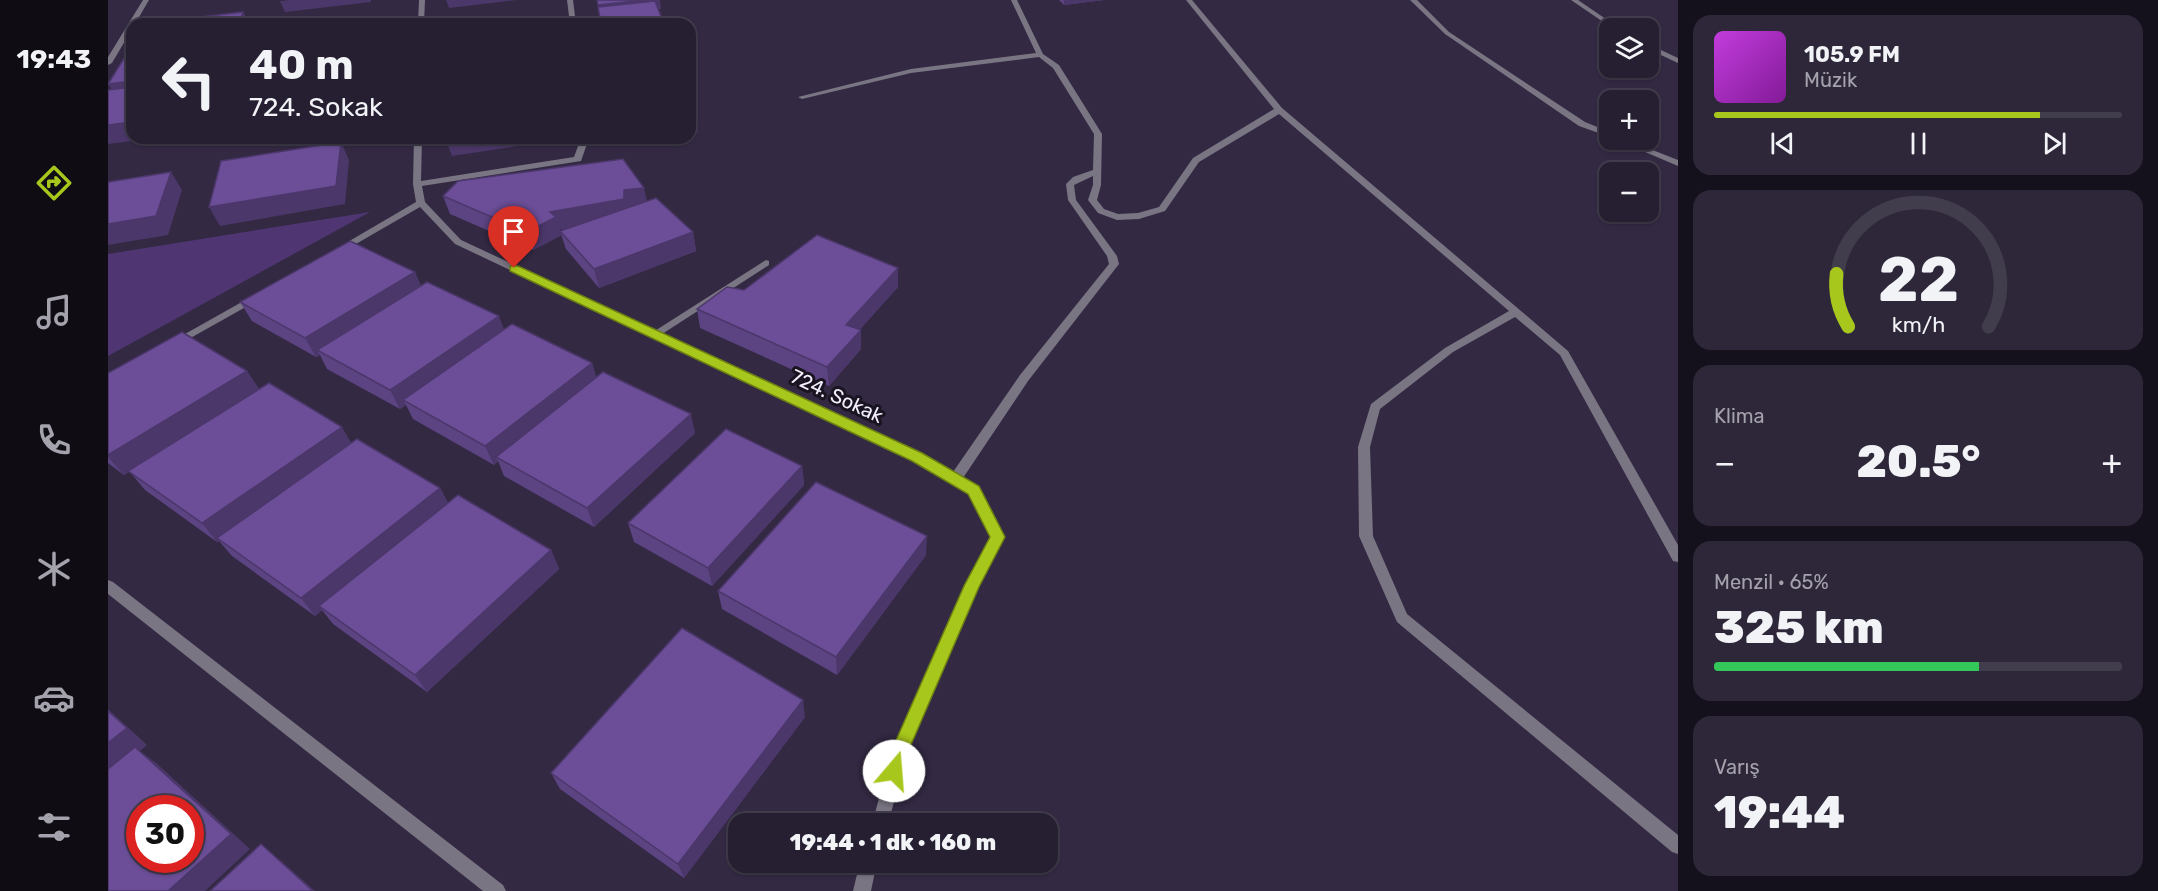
<!DOCTYPE html>
<html lang="tr">
<meta charset="utf-8">
<style>
:root{--surface:#261f32;--page:#2e273a;--text:#f1f3f6;--muted:#a4a2ac;--line:#423d4d;--accent:#a8c71c}
body{margin:0;font-family:Rubik,sans-serif;background:var(--page);color:var(--text);height:100vh;display:flex;flex-direction:column;font-size:22px;white-space:nowrap}
*{box-sizing:border-box;margin:0}
p{font-size:20px;color:var(--muted)}
.icon{flex:none;width:33px;height:33px;fill:none;stroke:currentColor;stroke-width:2;stroke-linecap:round;stroke-linejoin:round}
.map{position:relative;flex:1;overflow:hidden}
.drawer{display:flex;flex-direction:column;gap:15px;padding:15px;background:#15111c;width:480px}
.drawer>*{flex:none}
.top-card{position:absolute;left:18px;top:18px;width:570px;height:126px;border-radius:18px;box-shadow:0 2px 4px #0004,0 0 0 2px var(--line);background:#261f32;color:var(--text);overflow:hidden}
.controls{position:absolute;left:1491px;top:18px;display:grid;gap:12px}
.controls a{display:grid;place-items:center;width:60px;height:60px;border-radius:12px;background:var(--surface);box-shadow:0 2px 4px #0004,0 0 0 2px var(--line);font-size:30px}
.speed{position:absolute;left:18px;top:795px;display:flex;gap:12px;font-size:30px;font-weight:700;text-align:center}
.speed>*{display:grid;place-content:center;width:78px;height:78px;border-radius:50%;background:var(--surface);box-shadow:0 2px 4px #0004,0 0 0 2px var(--line);line-height:1}
.speed .limit{border:9px solid #d22;background:#fff;color:#111}
.pin{position:absolute;display:grid;place-items:center;width:51px;height:51px;color:#fff;margin:-62px -26px;border-radius:50% 50% 50% 0;rotate:-45deg;box-shadow:0 0 6px #0007}
.pin .icon{rotate:45deg}
.me{position:absolute;width:66px;margin:-33px;rotate:18deg;stroke-linejoin:round;filter:drop-shadow(0 0 4px #0008)}
.turn{display:flex;align-items:center;gap:21px;height:126px;padding:0 24px;font-size:27px}
.turn .icon{width:78px;height:78px;stroke-width:2.5}
.turn b{display:block;font-size:42px;line-height:51px}
.big{font-size:45px;font-weight:800;line-height:1.1}
.drawer .card{flex:1;display:flex;flex-direction:column;justify-content:center;gap:9px;min-width:0;padding:0 21px;border-radius:18px;background:var(--page)}
.drawer .dial{align-items:center;gap:0}
.dial svg{height:156px;overflow:visible;fill:none;stroke:var(--line);stroke-width:7;stroke-linecap:round;text-anchor:middle}
.dial text{fill:var(--text);stroke:none}
.song{display:flex;align-items:center;gap:18px}
.cover{width:72px;height:72px;border-radius:9px;background:linear-gradient(135deg,hsl(290 70% 55%),hsl(290 70% 35%))}
.played{height:6px;border-radius:3px;background:linear-gradient(90deg,var(--accent) 80%,var(--line) 80%)}
.keys{display:flex;justify-content:space-around;direction:ltr}
.heat{display:flex;justify-content:space-between;align-items:center;font-size:33px;direction:ltr}
.charge{height:9px;border-radius:4px;background:linear-gradient(90deg,#34c759 65%,var(--line) 0)}
.trip{position:absolute;left:620px;top:813px;width:330px;height:60px;border-radius:18px;background:var(--surface);box-shadow:0 2px 4px #0004,0 0 0 2px var(--line);font-weight:800;line-height:60px;text-align:center}
main{display:flex;flex:1;min-height:0}
.tab-bar{display:flex;flex-direction:column;width:108px;justify-content:space-around;align-items:center;background:#0f0c14;color:var(--muted)}
.tab-bar .icon{width:42px;height:42px}
.tab-bar .selected{color:var(--accent)}
.tab-bar b{font-size:27px;color:var(--text)}
.map>svg:first-child{display:block}
</style>
<main>
<nav class="tab-bar">
<b>19:43</b>
<svg class="icon selected" aria-label="directions" viewBox="0 0 24 24"><path d="M12 3l9 9-9 9-9-9zM9 14v-3h6M13 9l2 2-2 2"/></svg>
<svg class="icon" aria-label="music" viewBox="0 0 24 24"><path d="M9 18V5l10-2v13"/><circle cx="6" cy="18" r="3"/><circle cx="16" cy="16" r="3"/></svg>
<svg class="icon" aria-label="phone" viewBox="0 0 24 24"><path d="M5 4h4l2 5-3 2q2 4 5 5l2-3 5 2v4C11 20 4 13 5 4z"/></svg>
<svg class="icon" aria-label="climate" viewBox="0 0 24 24"><path d="M12 3v18M4 7l16 10M4 17L20 7"/></svg>
<svg class="icon" aria-label="car" viewBox="0 0 24 24"><path d="M5 17H2v-5l4-1 3-4h7l3 4 3 1v5h-3M9 17h6M6 11h13"/><circle cx="7" cy="17" r="2"/><circle cx="17" cy="17" r="2"/></svg>
<svg class="icon" aria-label="filters" viewBox="0 0 24 24"><path d="M4 7h16M4 17h16"/><circle cx="9" cy="7" r="2"/><circle cx="15" cy="17" r="2"/></svg>
</nav>
<div class="map">
<svg width="1570" height="891" viewBox="0 0 1570 891">
<rect width="100%" height="100%" fill="#332943"/>
<path fill="#4f3673" d="M262,212L0,356V254Z"/>
<g fill="none" stroke-linecap="round" stroke-linejoin="round">
<path fill="#7a7583" fill-rule="evenodd" d="M658,260L661,261V265L551,336H543L542,334Z"/>
<g fill="#7a7583" fill-rule="evenodd">
<path d="M35,0H41L27,24H24V29L4,63L0,65V57Z"/>
<path d="M311,0H317L316,24H310Z"/>
<path d="M459,0H465L468,24H462Z"/>
<path d="M903,0H909L935,54L951,65L994,134L993,185L989,200L996,209L1010,214L1030,213L1051,207L1085,158L1166,109L1078,0H1084L1174,108L1460,351L1570,545V562L1565,561L1452,355L1407,317L1345,352L1272,409L1262,447L1265,536L1299,614L1570,835V854L1564,852L1289,622L1251,536L1250,447L1263,404L1337,348L1401,311L1171,114L1091,162L1057,211L1031,219L1009,220L990,213L980,200L985,185V176L966,185L968,200L1009,256L1011,264L920,381L855,478L870,487L897,537L871,587L799,754L780,824H764L783,754L857,586L883,537L861,493L805,460L347,244L312,207L234,252L231,253L226,250L308,202L305,184L306,138H314L313,181L466,157L473,138H481L473,161L314,186L317,202L353,240L813,454L845,472L912,375L1001,264L999,256L960,200L958,184L965,177L985,170L986,134L945,68L931,57L803,73L694,99L690,97L803,69L928,53Z"/>
<path d="M1302,0H1309L1341,32L1477,122L1502,132V137L1471,126L1337,34Z"/>
<path d="M1463,0H1470L1511,28H1504Z"/>
<path d="M1540,44L1570,58V63L1540,49Z"/>
<path d="M1509,140H1519L1570,160V166Z"/>
<path d="M148,294L152,295V299L70,345H62L61,343Z"/>
<path d="M0,580L5,582L395,885L398,891H375L0,594Z"/>
<path d="M752,862H769L763,891H745Z"/>
</g>
</g>
<g fill="#5c4382">
<path d="M951,0H996L956,5Z"/>
<path d="M335,196L539,201L585,232L588,251L491,288L458,249L452,231L462,228L452,229L454,235L425,250L342,214Z"/>
<path d="M790,268V287L751,330H753V349L721,386L592,328L589,309L636,290Z"/>
<path d="M313,286L396,330L484,363L488,377L587,433L486,527L396,476L390,461L386,465L305,419L298,405L292,409L219,369L212,355L208,357L144,321L132,302Z"/>
<path d="M0,373L151,389L243,443L332,488L340,503L443,550L451,569L319,692L225,624L214,610L207,616L124,556L111,541L109,542L37,490L21,471L16,475L0,463Z"/>
<path d="M694,466L696,485L604,586L526,542L520,523Z"/>
<path d="M818,555L729,675L614,609L610,591Z"/>
<path d="M697,717L576,878L452,789L443,773Z"/>
</g>
<g fill="#4b376a">
<path d="M182,0H263V2L177,12L172,1Z"/>
<path d="M338,0H409L341,8Z"/>
<path d="M536,0H552L553,9L492,16L490,5Z"/>
<path d="M956,0H996L956,5Z"/>
<path d="M135,12L141,23L140,24H131Z"/>
<path d="M24,81V100L11,101L0,84Z"/>
<path d="M587,114L590,132L582,133V115Z"/>
<path d="M24,122V138H48L0,144V125Z"/>
<path d="M375,138H435L436,142L344,156L339,143Z"/>
<path d="M509,138H546L510,143Z"/>
<path d="M233,142L241,160L237,204L112,226L101,207Z"/>
<path d="M63,172L74,190L60,235L0,245V224Z"/>
<path d="M536,188L540,206L520,217L452,229L454,235L425,250L419,232L442,212L516,190Z"/>
<path d="M585,232L588,251L491,288L486,269Z"/>
<path d="M790,268V287L739,344L738,325Z"/>
<path d="M307,272L315,290L209,350L212,355L208,357L197,338Z"/>
<path d="M391,316L398,335L295,400L298,405L292,409L282,390Z"/>
<path d="M753,330V349L721,386L719,367Z"/>
<path d="M484,363L489,382L388,457L390,461L386,465L377,446Z"/>
<path d="M139,371L152,390L16,475L0,457V455Z"/>
<path d="M583,414L587,433L486,527L479,508Z"/>
<path d="M234,427L245,446L109,538L111,541L109,542L94,523Z"/>
<path d="M694,466L696,485L604,586L600,568Z"/>
<path d="M332,488L342,507L211,606L214,610L207,616L193,598Z"/>
<path d="M819,536L818,555L729,675L728,657Z"/>
<path d="M443,550L451,569L319,692L307,675Z"/>
<path d="M695,700L697,717L576,878L570,864Z"/>
<path d="M0,709L39,745L32,751L48,763L142,849L97,891H60L0,777Z"/>
<path d="M153,844L171,859L207,891H205Z"/>
</g>
<g fill="#6b4e97" stroke="#4b376a" stroke-width="1.5" fill-rule="evenodd">
<path d="M489,0H536L490,5Z"/>
<path d="M547,1L556,24H493L490,7Z"/>
<path d="M135,12L131,24H41L42,23Z"/>
<path d="M20,52H24V81L0,84Z"/>
<path d="M24,87V122L0,125V90Z"/>
<path d="M582,99L587,114L582,115Z"/>
<path d="M339,138H375L339,143Z"/>
<path d="M233,142L228,186L101,207L113,161Z"/>
<path d="M515,159L536,188L516,190V199L442,212L448,217L419,232L335,196L350,181Z"/>
<path d="M63,172L48,216L0,224V182Z"/>
<path d="M548,198L585,232L486,269L452,231Z"/>
<path d="M709,235L790,268L738,325L753,330L719,367L589,309L619,287L636,290Z"/>
<path d="M242,241L307,272L197,338L132,302Z"/>
<path d="M319,282L391,316L282,390L209,350Z"/>
<path d="M404,324L484,363L377,446L295,400Z"/>
<path d="M74,332L139,371L0,455V373Z"/>
<path d="M495,372L583,414L479,508L388,457Z"/>
<path d="M161,383L234,427L94,523L20,471Z"/>
<path d="M618,429L694,466L600,568L520,523Z"/>
<path d="M249,439L332,488L193,598L109,538Z"/>
<path d="M708,482L819,536L728,657L610,591Z"/>
<path d="M350,495L443,550L307,675L211,606Z"/>
<path d="M574,628L695,700L570,864L443,773Z"/>
<path d="M0,711L19,728L0,743Z"/>
<path d="M27,747L123,834L60,891H0V769ZM32,808H82V860H32Z"/>
<path d="M153,844L205,891H102Z"/>
</g>
<path fill="#a8c71c" stroke="#6d8112" stroke-width="1.5" d="M402,266H410L814,453L871,486L897,537L871,587L799,754L792,777L786,780L779,777L777,771L782,754L856,586L882,537L860,494L804,461L402,271Z"/>
<g text-anchor="middle" dominant-baseline="central" stroke-width="6" stroke-linejoin="round" paint-order="stroke">
<g font-size="20" fill="#f3effd" stroke="#191420">
<text transform="translate(729 396) rotate(25)">724. Sokak</text>
</g>
</g>
</svg>
<div class="controls">
<a><svg class="icon" aria-label="layers" viewBox="0 0 24 24"><path d="M12 4l9 5-9 5-9-5zM3 14l9 5 9-5"/></svg></a>
<a>+</a>
<a>−</a>
</div>
<div class="speed"><div class="limit">30</div></div>
<div class="pin" style="left:406px;top:268px;background:#d93025"><svg class="icon" aria-label="arrive" viewBox="0 0 24 24"><path d="M6 21V4h12l-3 4 3 4H6"/></svg></div>
<svg class="me" style="left:786px;top:771px" viewBox="-20 -20 40 40"><circle r="19" fill="#fff"/><path d="M0-13L10 11 0 6-10 11z" fill="#a8c71c"/></svg>
<div class="trip">19:44 · 1 dk · 160 m</div>
<div class="top-card">
<div class="turn"><svg class="icon" aria-label="left" viewBox="0 0 24 24"><path d="M17 20v-9H6M10 6l-5 5 5 5"/></svg><div><b>40 m</b>724. Sokak</div></div>
</div>
</div>
<section class="drawer">
<div class="card">
<div class="song"><i class="cover"></i><div><b>105.9 FM</b><p>Müzik</p></div></div>
<div class="played"></div>
<div class="keys"><svg class="icon" aria-label="previous" viewBox="0 0 24 24"><path d="M18 5L8 12l10 7zM5 5v14"/></svg><svg class="icon" aria-label="pause" viewBox="0 0 24 24"><path d="M8 5v14M16 5v14"/></svg><svg class="icon" aria-label="next" viewBox="0 0 24 24"><path d="M6 5l10 7-10 7zM19 5v14"/></svg></div>
</div>
<div class="card dial"><svg viewBox="0 0 100 80">
<path d="M14 69A42 42 0 1 1 86 69"/>
<path d="M14 69A42 42 0 0 1 8 42" stroke="#a8c71c"/>
<text x="50" y="56" font-size="32" font-weight="700">22</text>
<text x="50" y="72" font-size="11">km/h</text>
</svg></div>
<div class="card"><p>Klima</p>
<div class="heat"><a>−</a><b class="big">20.5°</b><a>+</a></div>
</div>
<div class="card"><p>Menzil · 65%</p><b class="big">325 km</b><div class="charge"></div></div>
<div class="card"><p>Varış</p><b class="big">19:44</b></div>
</section>
</main>
